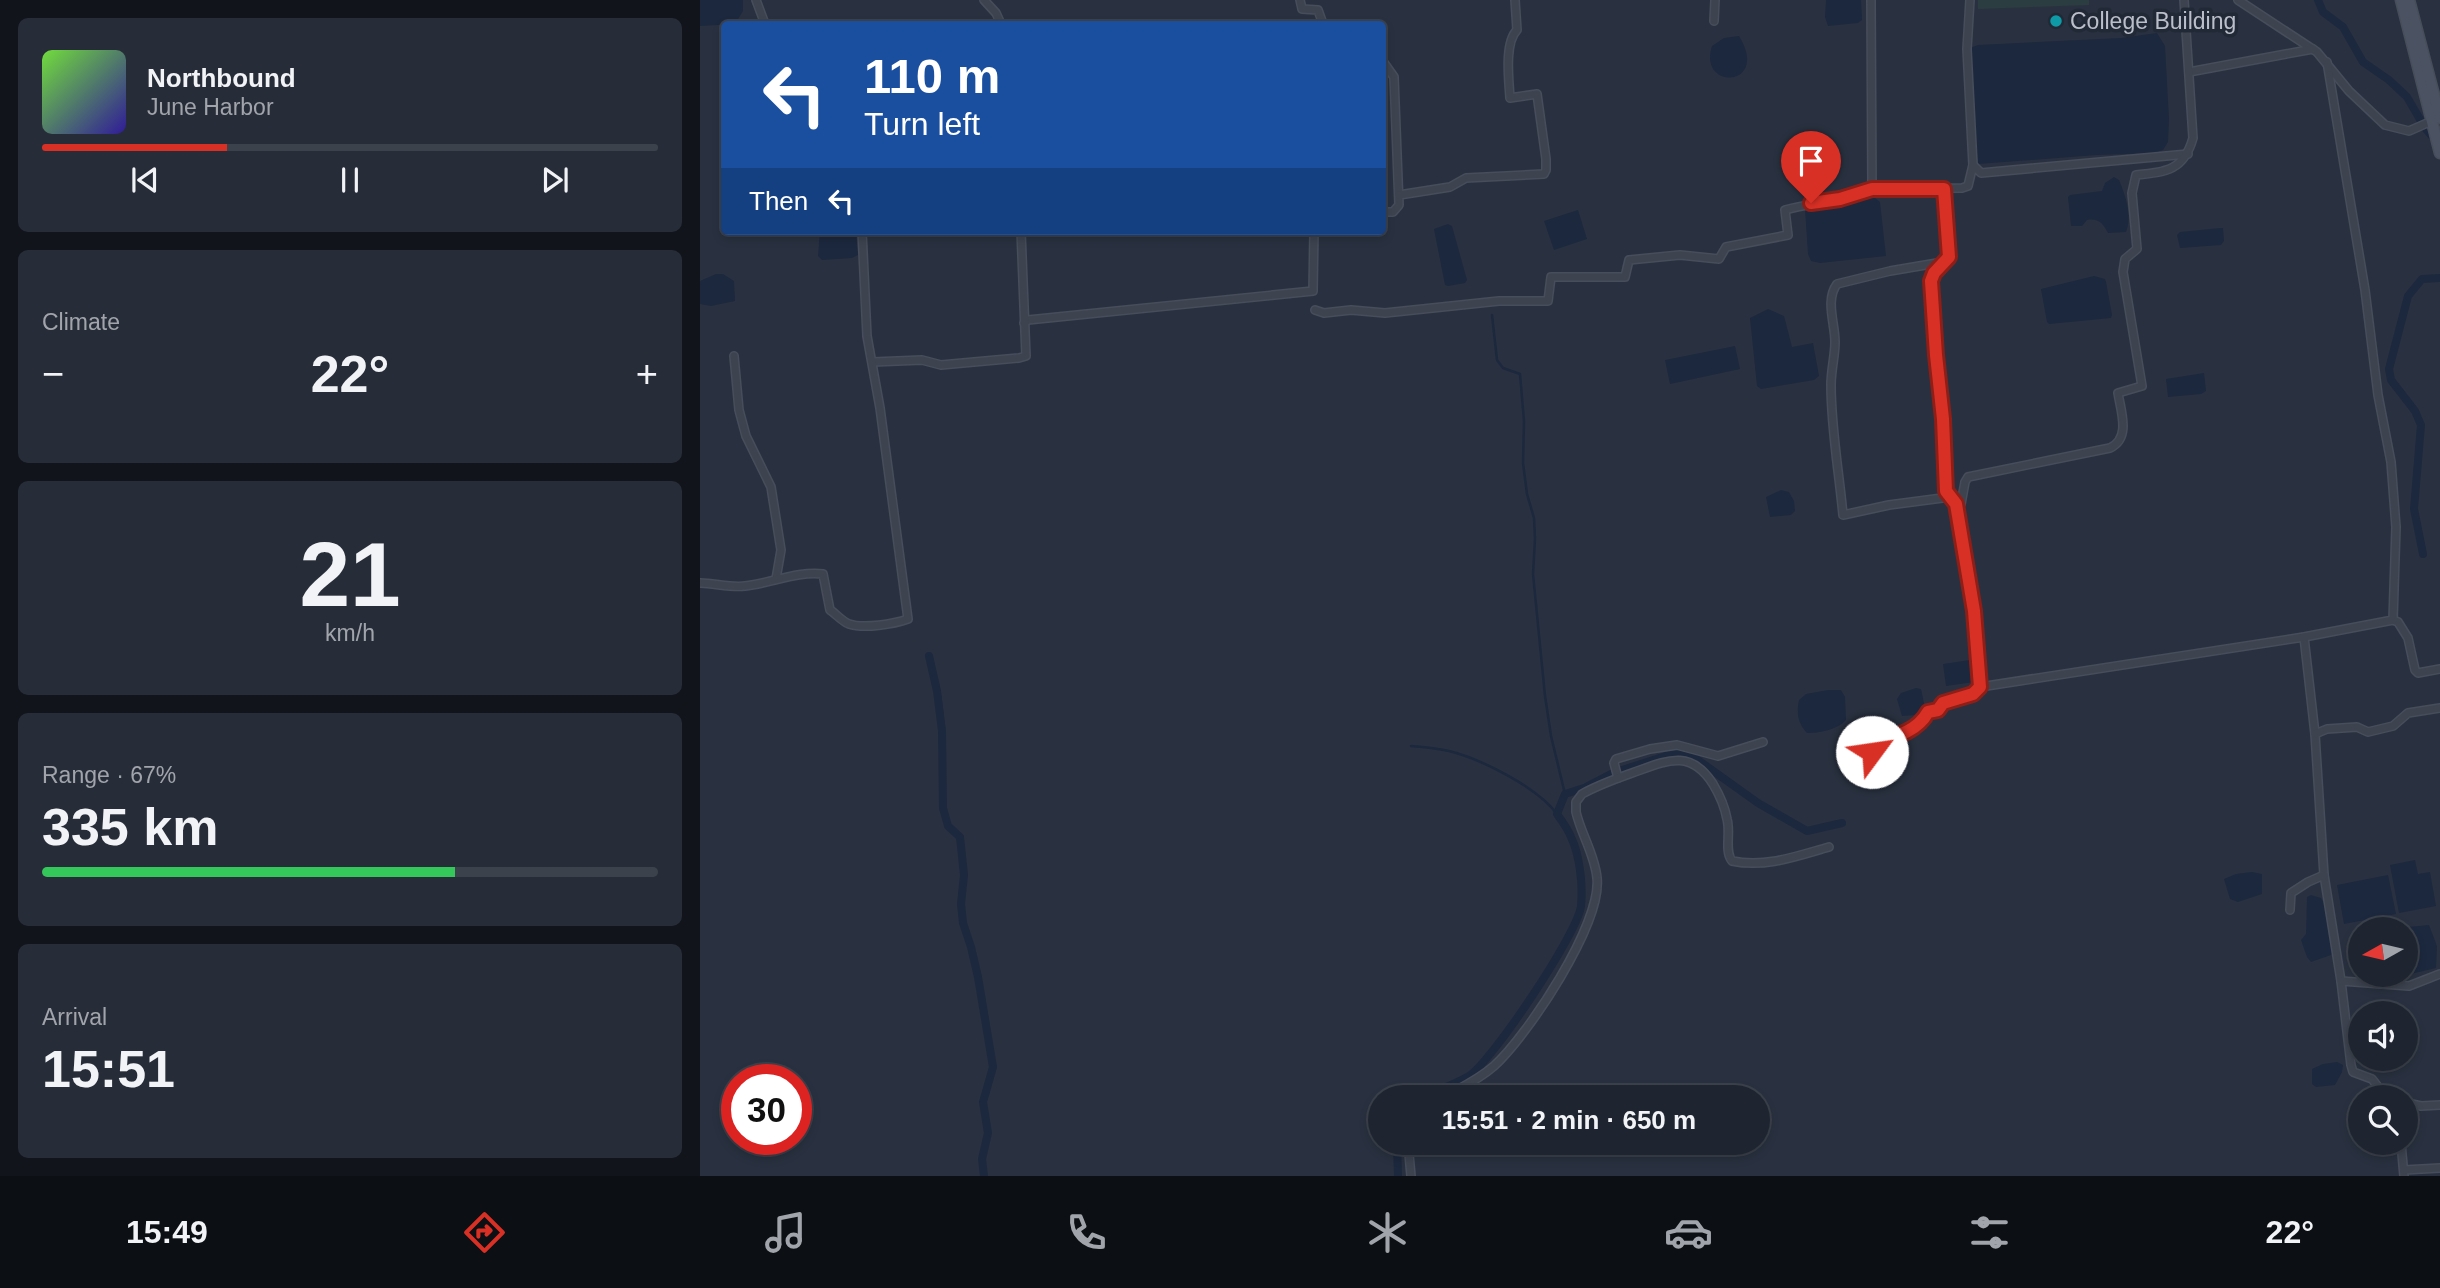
<!DOCTYPE html>
<meta charset="utf-8">
<style>
:root{--surface:#1f2530;--page:#272d38;--text:#f1f3f6;--muted:#a1a5ab;--line:#3c424c;--accent:#d93025}
body{margin:0;font-family:Helvetica,sans-serif;background:var(--page);color:var(--text);height:100vh;display:flex;flex-direction:column;font-size:26px;white-space:nowrap}
*{box-sizing:border-box;margin:0}
p{font-size:23px;color:var(--muted)}
.icon{flex:none;width:38px;height:38px;fill:none;stroke:currentColor;stroke-width:2;stroke-linecap:round;stroke-linejoin:round}
.map{position:relative;flex:1;overflow:hidden}
.panel{display:flex;flex-direction:column;gap:18px;padding:18px;background:#11141a;width:700px}
.panel>*{flex:none}
.hud{position:absolute;left:21px;top:21px;width:665px;height:214px;border-radius:7px;box-shadow:0 4px 10px #0003,0 0 0 2px var(--line);background:#1a4fa0;color:#fff;overflow:hidden}
.needle{width:46px;rotate:262deg}
.fabs{position:absolute;left:1648px;top:917px;display:grid;gap:14px}
.fabs a{display:grid;place-items:center;width:70px;height:70px;border-radius:50%;background:var(--surface);box-shadow:0 4px 10px #0003,0 0 0 2px var(--line);font-size:35px}
.speed{position:absolute;left:21px;top:1064px;display:flex;gap:14px;font-size:35px;font-weight:700;text-align:center}
.speed>*{display:grid;place-content:center;width:91px;height:91px;border-radius:50%;background:var(--surface);box-shadow:0 4px 10px #0003,0 0 0 2px var(--line);line-height:1}
.speed .limit{border:10px solid #d22;background:#fff;color:#111}
.pin{position:absolute;display:grid;place-items:center;width:60px;height:60px;color:#fff;margin:-72px -30px;border-radius:50% 50% 50% 0;rotate:-45deg;box-shadow:0 0 7px #0007}
.pin .icon{rotate:45deg}
.me{position:absolute;width:77px;margin:-38px;rotate:59deg;stroke-linejoin:round;filter:drop-shadow(0 0 5px #0008)}
.turn{display:flex;align-items:center;gap:24px;height:147px;padding:0 28px;font-size:32px}
.turn .icon{width:91px;height:91px;stroke-width:2.5}
.turn b{display:block;font-size:49px;line-height:60px}
.then{display:flex;align-items:center;height:66px;padding:0 28px;background:#0003;gap:14px;font-size:26px}
.big{font-size:52px;font-weight:700;line-height:1.1}
.panel .tile{flex:1;display:flex;flex-direction:column;justify-content:center;gap:10px;min-width:0;padding:0 24px;border-radius:10px;background:var(--page)}
.panel .dial{align-items:center;gap:0}
.dial b{font-size:91px;line-height:1}
.song{display:flex;align-items:center;gap:21px}
.cover{width:84px;height:84px;border-radius:10px;background:linear-gradient(135deg,hsl(100 70% 55%),hsl(250 70% 35%))}
.played{height:7px;border-radius:4px;background:linear-gradient(90deg,var(--accent) 30%,var(--line) 30%)}
.keys{display:flex;justify-content:space-around;direction:ltr}
.heat{display:flex;justify-content:space-between;align-items:center;font-size:38px;direction:ltr}
.charge{height:10px;border-radius:5px;background:linear-gradient(90deg,#34c759 67%,var(--line) 0)}
.trip{position:absolute;left:668px;top:1085px;width:402px;height:70px;border-radius:35px;background:var(--surface);box-shadow:0 4px 10px #0003,0 0 0 2px var(--line);font-weight:700;line-height:70px;text-align:center}
.tabs{display:flex;height:112px;justify-content:space-around;align-items:center;background:#0c0f13;color:var(--muted)}
.tabs .icon{width:49px;height:49px}
.tabs .on{color:var(--accent)}
.tabs b{font-size:32px;color:var(--text)}
main{display:flex;flex:1;min-height:0}
.map>svg:first-child{display:block}
</style>
<main>
<section class="panel">
<div class="tile">
<div class="song"><i class="cover"></i><div><b>Northbound</b><p>June Harbor</p></div></div>
<div class="played"></div>
<div class="keys"><svg class="icon" aria-label="previous" viewBox="0 0 24 24"><path d="M18 5L8 12l10 7zM5 5v14"/></svg><svg class="icon" aria-label="pause" viewBox="0 0 24 24"><path d="M8 5v14M16 5v14"/></svg><svg class="icon" aria-label="next" viewBox="0 0 24 24"><path d="M6 5l10 7-10 7zM19 5v14"/></svg></div>
</div>
<div class="tile"><p>Climate</p>
<div class="heat"><a>−</a><b class="big">22°</b><a>+</a></div>
</div>
<div class="tile dial"><b>21</b><p>km/h</p></div>
<div class="tile"><p>Range · 67%</p><b class="big">335 km</b><div class="charge"></div></div>
<div class="tile"><p>Arrival</p><b class="big">15:51</b></div>
</section>
<div class="map">
<svg width="1740" height="1176" viewBox="0 0 1740 1176">
<rect width="100%" height="100%" fill="#293140"/>
<path fill="#2b3d41" d="M1278,0H1389V5L1278,9Z"/>
<g fill="#1c283e">
<path d="M0,0H43V11L35,24L0,26Z"/>
<path d="M1126,0H1161L1162,20L1158,23L1128,26L1125,17Z"/>
<path d="M1457,33L1465,46L1469,119L1468,142L1463,150L1455,153L1396,155L1278,164L1272,109L1270,48L1278,45L1421,38Z"/>
<path d="M1039,36C1071,88 997,91 1012,46L1024,38Z"/>
<path d="M1414,177L1419,180C1425,194 1433,217 1426,232L1408,233C1403,223 1398,218 1387,220L1382,226H1371L1368,197L1370,195L1402,191L1405,183Z"/>
<path d="M1174,197L1180,202L1186,256L1120,263L1111,261L1108,254L1105,209L1108,207Z"/>
<path d="M878,210L887,239L854,250L844,221Z"/>
<path d="M748,224L752,226L767,280L765,283L748,286L745,285L734,229Z"/>
<path d="M1520,228H1523L1524,241L1521,245L1480,248L1477,235L1480,232Z"/>
<path d="M120,231H156L158,255L152,258L122,260L118,256Z"/>
<path d="M16,274H23L34,281L35,301L11,306L0,304V281Z"/>
<path d="M1394,276L1405,279L1406,282L1412,315L1411,318L1349,324L1347,322L1341,289Z"/>
<path d="M1068,309L1084,316L1092,347L1113,343L1119,376L1114,380L1061,389L1057,386L1050,318Z"/>
<path d="M1035,346L1040,369L970,384L965,360Z"/>
<path d="M1504,373L1506,391L1501,394L1468,397L1466,379Z"/>
<path d="M1081,490L1089,492L1094,501L1095,511L1091,515L1070,517L1066,497Z"/>
<path d="M1270,660L1274,682L1246,686L1243,664Z"/>
<path d="M1216,688L1221,689L1225,708L1216,715L1202,716L1197,699L1201,693Z"/>
<path d="M1128,690H1141L1145,697L1146,720C1137,730 1119,733 1107,733C1098,724 1096,712 1099,700L1106,694Z"/>
<path d="M1715,860L1718,874L1730,872L1736,906L1699,913L1690,865Z"/>
<path d="M1552,872L1562,874V894L1538,902L1530,899L1524,879L1536,874Z"/>
<path d="M1688,875L1696,914L1644,924L1637,885Z"/>
<path d="M1611,895L1621,898L1625,905L1634,950L1631,955L1611,962L1607,957L1601,940L1606,934L1607,897Z"/>
<path d="M1729,925L1737,946L1736,968L1702,976L1664,979L1662,975H1706V929H1687Z"/>
<path d="M1637,1062L1643,1065L1642,1072L1635,1085L1616,1087L1612,1084V1069L1623,1064Z"/>
</g>
<g fill="none" stroke-linecap="round" stroke-linejoin="round">
<g stroke="#1c283e" stroke-width="2.5">
<path d="M792,315L797,360L803,368L820,374L824,421L823,463L827,494L834,518L835,539L833,574L845,696L851,736L865,794"/>
<path d="M711,746C723,747 737,748 749,751C781,759 837,787 857,814"/>
</g>
<g stroke="#1c283e" stroke-width="8">
<path d="M1618,0L1623,12L1643,27L1663,62L1689,80L1707,97L1725,128L1732,136"/>
<path d="M1723,554L1714,509L1721,425L1715,411L1691,380L1689,369L1708,296L1722,279L1740,278"/>
<path d="M229,656L237,691L242,731L243,808L248,826L260,837L264,875L261,904L263,923L271,947L278,977L293,1067L283,1102L288,1133L282,1159L284,1176"/>
<path d="M726,1097C739,1089 756,1084 769,1076C792,1061 878,933 881,906C883,885 880,856 871,837C868,829 862,821 857,814L865,794L884,788L913,773L975,753L995,758L1058,803L1107,831L1142,823"/>
<path d="M697,1143L698,1176"/>
</g>
<defs>
<g id="street">
<path d="M56,0L65,24"/>
<path d="M284,0L296,13L301,24"/>
<path d="M600,0L602,9L618,10L623,24"/>
<path d="M1171,0L1172,189L1262,188L1268,186L1273,165"/>
<path d="M1270,0L1267,49L1273,165L1281,173L1488,154"/>
<path d="M1538,0L1617,52L1649,91L1685,125L1709,131L1734,120"/>
<path d="M1014,21L1015,0"/>
<path d="M682,60L694,77L699,205L693,212H682"/>
<path d="M1489,72L1613,49"/>
<path d="M699,195L750,187L766,178L844,174L846,170V159L837,94L810,98C809,81 804,43 817,30L815,0"/>
<path d="M1243,262L1190,271L1137,284C1125,300 1135,323 1135,342C1135,356 1131,370 1131,385C1131,428 1139,472 1143,515L1189,505L1250,497"/>
<path d="M615,310L624,313L651,310L685,313L799,301H848L851,277H925L929,260L980,255L1019,259L1026,247L1088,235L1085,210C1113,202 1145,202 1172,189"/>
<path d="M324,323L328,320L613,291L614,231"/>
<path d="M34,356L39,410L46,436L71,487L81,550L76,579"/>
<path d="M173,362L222,360L241,365L319,358L326,356L321,231"/>
<path d="M1256,504H1261L1265,482L1268,477L1410,448C1431,438 1421,412 1418,393L1442,386L1423,272L1425,259L1437,249L1432,193L1436,175C1467,172 1484,170 1493,138L1484,0"/>
<path d="M0,583C14,583 31,588 45,586C72,583 97,571 123,574L130,610C136,614 143,622 149,624C164,629 194,624 208,619L180,408L167,336L162,231"/>
<path d="M1693,620L1698,622L1708,638L1715,670L1718,673L1740,669"/>
<path d="M1604,637L1615,734L1624,875L1641,981L1651,1065L1653,1072L1672,1079L1686,1097"/>
<path d="M1280,687L1604,637L1693,620L1696,527L1691,462L1678,395L1665,290L1627,62"/>
<path d="M1615,734L1627,729L1657,727L1668,732L1693,726L1708,713L1740,708"/>
<path d="M1172,752L1179,741C1199,736 1218,730 1228,712L1238,710L1243,703L1274,694L1280,687L1274,611L1256,504L1246,491L1243,419L1236,355L1235,308L1231,281L1234,273L1249,257L1244,189"/>
<path d="M918,778L914,763L916,759L950,749L977,745L1018,756L1063,742"/>
<path d="M1590,910L1591,893L1608,882L1624,875"/>
<path d="M1641,981L1709,986L1740,974"/>
<path d="M744,1097C762,1087 778,1080 794,1066C828,1035 902,924 897,878C895,855 881,834 876,812V802L882,794C898,785 915,779 932,773C966,761 990,748 1013,784C1019,794 1025,808 1027,819C1031,833 1024,851 1032,861C1066,868 1097,856 1129,847"/>
<path d="M1706,1100L1707,1103L1721,1106L1740,1105"/>
<path d="M708,1143L711,1176"/>
<path d="M1701,1143L1704,1176"/>
<path d="M1704,1170L1740,1168"/>
</g>
<g id="secondary">
<path d="M1701,0L1740,153"/>
<path d="M1709,0L1740,118"/>
</g>
</defs>
<use href="#street" stroke="#474d5a" stroke-width="10"/>
<use href="#secondary" stroke="#474d5a" stroke-width="13"/>
<use href="#street" stroke="#3d4450" stroke-width="7"/>
<use href="#secondary" stroke="#4b5363" stroke-width="10"/>
</g>
<g fill="none" stroke-linecap="round" stroke-linejoin="round">
<defs>
<path id="route" d="M1111,203L1140,199L1172,189H1244L1249,257L1234,273L1231,281L1236,355L1243,419L1246,491L1256,504L1274,611L1280,687L1273,694L1243,703L1238,710L1228,712C1218,730 1199,736 1179,741L1172,752"/>
</defs>
<use href="#route" stroke="#8d1f18" stroke-width="18"/>
<use href="#route" stroke="#d93025" stroke-width="12"/>
</g>
<circle fill="#0f9aa8" stroke="#222936" stroke-width="2.5" cx="1356" cy="21" r="7"/>
<g text-anchor="middle" dominant-baseline="central" stroke-width="7" stroke-linejoin="round" paint-order="stroke">
<g font-size="23" fill="#babfca" stroke="#222936" text-anchor="start">
<text x="1370" y="21">College Building</text>
</g>
</g>
</svg>
<div class="fabs">
<a><svg class="needle" viewBox="-14 -14 28 28"><path d="M0-13l5 13h-10z" fill="#e53935"/><path d="M0 13l5-13h-10z" fill="#a1a5ab"/></svg></a>
<a><svg class="icon" aria-label="sound" viewBox="0 0 24 24"><path d="M4 9h4l5-4v14l-5-4H4zM17 9q2 3 0 6"/></svg></a>
<a><svg class="icon" aria-label="search" viewBox="0 0 24 24"><circle cx="10" cy="10" r="6"/><path d="M15 15l6 6"/></svg></a>
</div>
<div class="speed"><div class="limit">30</div></div>
<div class="pin" style="left:1111px;top:203px;background:#d93025"><svg class="icon" aria-label="arrive" viewBox="0 0 24 24"><path d="M6 21V4h12l-3 4 3 4H6"/></svg></div>
<svg class="me" style="left:1172px;top:752px" viewBox="-20 -20 40 40"><circle r="19" fill="#fff"/><path d="M0-13L10 11 0 6-10 11z" fill="#d93025"/></svg>
<div class="trip">15:51 · 2 min · 650 m</div>
<div class="hud">
<div class="turn"><svg class="icon" aria-label="left" viewBox="0 0 24 24"><path d="M17 20v-9H6M10 6l-5 5 5 5"/></svg><div><b>110 m</b>Turn left</div></div>
<div class="then">Then<svg class="icon" aria-label="left" viewBox="0 0 24 24"><path d="M17 20v-9H6M10 6l-5 5 5 5"/></svg></div>
</div>
</div>
</main>
<nav class="tabs">
<b>15:49</b>
<svg class="icon on" aria-label="directions" viewBox="0 0 24 24"><path d="M12 3l9 9-9 9-9-9zM9 14v-3h6M13 9l2 2-2 2"/></svg>
<svg class="icon" aria-label="music" viewBox="0 0 24 24"><path d="M9 18V5l10-2v13"/><circle cx="6" cy="18" r="3"/><circle cx="16" cy="16" r="3"/></svg>
<svg class="icon" aria-label="phone" viewBox="0 0 24 24"><path d="M5 4h4l2 5-3 2q2 4 5 5l2-3 5 2v4C11 20 4 13 5 4z"/></svg>
<svg class="icon" aria-label="climate" viewBox="0 0 24 24"><path d="M12 3v18M4 7l16 10M4 17L20 7"/></svg>
<svg class="icon" aria-label="car" viewBox="0 0 24 24"><path d="M5 17H2v-5l4-1 3-4h7l3 4 3 1v5h-3M9 17h6M6 11h13"/><circle cx="7" cy="17" r="2"/><circle cx="17" cy="17" r="2"/></svg>
<svg class="icon" aria-label="filters" viewBox="0 0 24 24"><path d="M4 7h16M4 17h16"/><circle cx="9" cy="7" r="2"/><circle cx="15" cy="17" r="2"/></svg>
<b>22°</b>
</nav>
